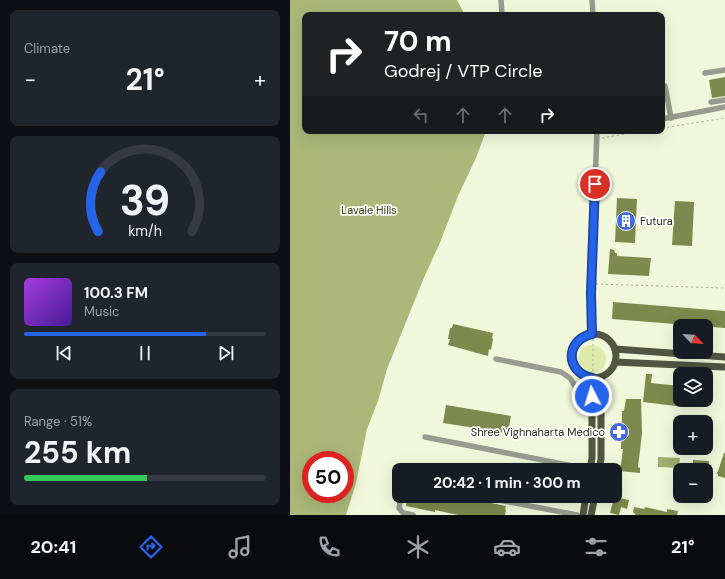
<!DOCTYPE html>
<meta charset="utf-8">
<style>
:root{--surface:#171b24;--page:#20242c;--text:#f1f3f6;--muted:#9ea1a6;--line:#363941;--accent:#2563eb}
body{margin:0;font-family:"DM Sans",sans-serif;background:var(--page);color:var(--text);height:100vh;display:flex;flex-direction:column;font-size:15px;white-space:nowrap}
*{box-sizing:border-box;margin:0}
p{font-size:13px;color:var(--muted)}
.icon{flex:none;width:22px;height:22px;fill:none;stroke:currentColor;stroke-width:2;stroke-linecap:round;stroke-linejoin:round}
.map{position:relative;flex:1;overflow:hidden}
.details{display:flex;flex-direction:column;gap:10px;padding:10px;background:#0d0f14;width:290px}
.details>*{flex:none}
.guide{position:absolute;left:12px;top:12px;width:363px;height:122px;border-radius:8px;box-shadow:0 4px 16px #0002;background:#202124;color:#fff;overflow:hidden}
.needle{width:26px;rotate:115deg}
.buttons{position:absolute;left:383px;top:319px;display:grid;gap:8px}
.buttons a{display:grid;place-items:center;width:40px;height:40px;border-radius:8px;background:var(--surface);box-shadow:0 4px 16px #0002;font-size:20px}
.speed{position:absolute;left:12px;top:451px;display:flex;gap:8px;font-size:20px;font-weight:700;text-align:center}
.speed>*{display:grid;place-content:center;width:52px;height:52px;border-radius:50%;background:var(--surface);box-shadow:0 4px 16px #0002;line-height:1}
.speed .limit{border:6px solid #d22;background:#fff;color:#111}
.pin{position:absolute;display:grid;place-items:center;width:34px;height:34px;color:#fff;margin:-17px;border:2px solid #fff;border-radius:50%;box-shadow:0 1px 4px #0007}
.me{position:absolute;width:44px;margin:-22px;rotate:355deg;stroke-linejoin:round;filter:drop-shadow(0 0 3px #0008)}
.turn{display:flex;align-items:center;gap:14px;height:84px;padding:0 16px;font-size:18px}
.turn .icon{width:52px;height:52px;stroke-width:2.5}
.turn b{display:block;font-size:28px;line-height:34px}
.lanes{display:flex;align-items:center;height:38px;padding:0 16px;background:#0003;justify-content:center;gap:20px;direction:ltr}
.lanes .off{opacity:.35}
.big{font-size:30px;font-weight:700;line-height:1.1}
.details .widget{flex:1;display:flex;flex-direction:column;justify-content:center;gap:6px;min-width:0;padding:0 14px;border-radius:8px;background:var(--page)}
.details .dial{align-items:center;gap:0}
.dial svg{height:104px;overflow:visible;fill:none;stroke:var(--line);stroke-width:7;stroke-linecap:round;text-anchor:middle}
.dial text{fill:var(--text);stroke:none}
.song{display:flex;align-items:center;gap:12px}
.cover{width:48px;height:48px;border-radius:6px;background:linear-gradient(135deg,hsl(280 70% 55%),hsl(260 70% 35%))}
.played{height:4px;border-radius:2px;background:linear-gradient(90deg,var(--accent) 75%,var(--line) 75%)}
.keys{display:flex;justify-content:space-around;direction:ltr}
.heat{display:flex;justify-content:space-between;align-items:center;font-size:22px;direction:ltr}
.charge{height:6px;border-radius:3px;background:linear-gradient(90deg,#34c759 51%,var(--line) 0)}
.trip{position:absolute;left:102px;top:463px;width:230px;height:40px;border-radius:8px;background:var(--surface);box-shadow:0 4px 16px #0002;font-weight:700;line-height:40px;text-align:center}
.tab-bar{display:flex;height:64px;justify-content:space-around;align-items:center;background:#090b0e;color:var(--muted)}
.tab-bar .icon{width:28px;height:28px}
.tab-bar .on{color:var(--accent)}
.tab-bar b{font-size:18px;color:var(--text)}
main{display:flex;flex:1;min-height:0}
.map>svg:first-child{display:block}
</style>
<main>
<section class="details">
<div class="widget"><p>Climate</p>
<div class="heat"><a>−</a><b class="big">21°</b><a>+</a></div>
</div>
<div class="widget dial"><svg viewBox="0 0 100 80">
<path d="M14 69A42 42 0 1 1 86 69"/>
<path d="M14 69A42 42 0 0 1 16 23" stroke="#2563eb"/>
<text x="50" y="56" font-size="32" font-weight="700">39</text>
<text x="50" y="72" font-size="11">km/h</text>
</svg></div>
<div class="widget">
<div class="song"><i class="cover"></i><div><b>100.3 FM</b><p>Music</p></div></div>
<div class="played"></div>
<div class="keys"><svg class="icon" aria-label="previous" viewBox="0 0 24 24"><path d="M18 5L8 12l10 7zM5 5v14"/></svg><svg class="icon" aria-label="pause" viewBox="0 0 24 24"><path d="M8 5v14M16 5v14"/></svg><svg class="icon" aria-label="next" viewBox="0 0 24 24"><path d="M6 5l10 7-10 7zM19 5v14"/></svg></div>
</div>
<div class="widget"><p>Range · 51%</p><b class="big">255 km</b><div class="charge"></div></div>
</section>
<div class="map">
<svg width="435" height="515" viewBox="0 0 435 515">
<rect width="100%" height="100%" fill="#f1f7da"/>
<g fill="#deeaac">
<circle cx="302" cy="359" r="14"/>
<path d="M386,417L415,420V422H390V433L385,432Z"/>
</g>
<path fill="#acb779" fill-rule="evenodd" d="M0,0H167L175,15H15V131H196L186,158L168,196L149,245L135,275L97,369L88,401L77,429L66,483L56,515H0ZM21,460H55V494H21Z"/>
<path fill="#a1ac6f" d="M368,457L390,458L389,468L368,467Z"/>
<g fill="#7e894d">
<path d="M435,77V96L422,98L419,80Z"/>
<path d="M327,198L347,199L345,243L325,242Z"/>
<path d="M385,201L404,202L402,246L382,245Z"/>
<path d="M320,249L324,250L325,253H327V256L361,258L359,276L318,274Z"/>
<path d="M323,302L435,311V328L322,319Z"/>
<path d="M163,324L203,333L202,338L203,339L201,350L199,349L198,356L158,345L160,339H158L160,328H162Z"/>
<path d="M356,374H362L361,383L390,386V400H416L415,407L386,406L353,402Z"/>
<path d="M336,399H351L352,433L348,467L350,468V473L330,471L333,449H331L332,411H334Z"/>
<path d="M156,405L221,416L218,433L153,423Z"/>
<path d="M434,453H435V478L428,476V474H427Z"/>
<path d="M403,460L419,461L418,470H403Z"/>
<path d="M117,496H166L216,506L215,509L216,510L215,515H168L145,510V512L116,506Z"/>
<path d="M324,497L339,500L337,509L331,507L329,515L320,513Z"/>
<path d="M344,507L354,509L355,507L377,512V509L388,511L387,515H346L343,512Z"/>
</g>
<g fill="none" stroke-linecap="round" stroke-linejoin="round">
<g stroke="#a8ad96" stroke-width="1" stroke-dasharray="2 3" stroke-linecap="butt">
<path d="M372,128L435,118"/>
<path d="M312,138L353,131"/>
<path d="M306,284L435,288"/>
<path d="M303,339V371"/>
</g>
<g stroke="#999b90" stroke-width="5.5">
<path d="M211,0L212,15"/>
<path d="M302,0L303,15"/>
<path d="M415,73L435,70"/>
<path d="M375,86L381,118"/>
<path d="M421,102L435,100"/>
<path d="M372,119L435,107"/>
<path d="M302,334L301,293L307,131"/>
<path d="M206,359L271,372L280,378L290,394L302,396"/>
<path d="M135,437L293,468L309,469"/>
<path d="M111,496L109,508L113,513L123,515"/>
<path d="M188,496L287,515"/>
</g>
<g stroke="#515541" stroke-width="7">
<circle cx="304" cy="356" r="22"/>
<path d="M325,349L435,357"/>
<path d="M325,362L435,367"/>
<path d="M300,470L302,458V378"/>
<path d="M309,470L311,459V377"/>
<path d="M293,515L296,496"/>
<path d="M301,515L305,496"/>
</g>
</g>
<g fill="none" stroke-linecap="round" stroke-linejoin="round">
<defs>
<path id="route" d="M302,396V378C275,372 275,340 302,334L301,293L305,184"/>
</defs>
<use href="#route" stroke="#184099" stroke-width="10"/>
<use href="#route" stroke="#2563eb" stroke-width="7"/>
</g>
<defs>
<symbol id="building-disc" viewBox="-11 -11 22 22"><circle r="9.5" fill="#456add" stroke="#fff"/><path d="M-4-6H4V6H1V3H-1V6H-4ZM-2.5-4.3h1.7v1.8h-1.7ZM.8-4.3h1.7v1.8H.8ZM-2.5-1h1.7V.8h-1.7ZM.8-1h1.7V.8H.8Z" fill="#fff"/></symbol>
<symbol id="pharmacy-disc" viewBox="-11 -11 22 22"><circle r="9.5" fill="#456add" stroke="#fff"/><path d="M-2-6h4v4h4v4h-4v4h-4v-4h-4v-4h4Z" fill="#fff"/></symbol>
</defs>
<g fill-rule="evenodd">
<use href="#building-disc" x="325" y="210" width="22" height="22"/>
<use href="#pharmacy-disc" x="318" y="421" width="22" height="22"/>
</g>
<g text-anchor="middle" dominant-baseline="central" stroke-width="3.5" stroke-linejoin="round" paint-order="stroke">
<g font-size="11" fill="#353b0c" stroke="#fff">
<text x="79" y="210">Lavale Hills</text>
</g>
<g font-size="11" fill="#2a2d22" stroke="#fff" text-anchor="start">
<text x="350" y="221">Futura</text>
<text x="315" y="432" text-anchor="end">Shree Vighnaharta Medico</text>
</g>
</g>
</svg>
<div class="buttons">
<a><svg class="needle" viewBox="-14 -14 28 28"><path d="M0-13l5 13h-10z" fill="#e53935"/><path d="M0 13l5-13h-10z" fill="#9ea1a6"/></svg></a>
<a><svg class="icon" aria-label="layers" viewBox="0 0 24 24"><path d="M12 4l9 5-9 5-9-5zM3 14l9 5 9-5"/></svg></a>
<a>+</a>
<a>−</a>
</div>
<div class="speed"><div class="limit">50</div></div>
<div class="pin" style="left:305px;top:184px;background:#d93025"><svg class="icon" aria-label="arrive" viewBox="0 0 24 24"><path d="M6 21V4h12l-3 4 3 4H6"/></svg></div>
<svg class="me" style="left:302px;top:396px" viewBox="-20 -20 40 40"><circle r="17" fill="#2563eb" stroke="#fff" stroke-width="3"/><path d="M0-11L8 9 0 5-8 9z" fill="#fff"/></svg>
<div class="trip">20:42 · 1 min · 300 m</div>
<div class="guide">
<div class="turn"><svg class="icon" aria-label="right" viewBox="0 0 24 24"><path d="M7 20v-9h11M14 6l5 5-5 5"/></svg><div><b>70 m</b>Godrej / VTP Circle</div></div>
<div class="lanes"><svg class="icon off" aria-label="left" viewBox="0 0 24 24"><path d="M17 20v-9H6M10 6l-5 5 5 5"/></svg><svg class="icon off" aria-label="ahead" viewBox="0 0 24 24"><path d="M12 20V5M6 11l6-6 6 6"/></svg><svg class="icon off" aria-label="ahead" viewBox="0 0 24 24"><path d="M12 20V5M6 11l6-6 6 6"/></svg><svg class="icon" aria-label="right" viewBox="0 0 24 24"><path d="M7 20v-9h11M14 6l5 5-5 5"/></svg></div>
</div>
</div>
</main>
<nav class="tab-bar">
<b>20:41</b>
<svg class="icon on" aria-label="directions" viewBox="0 0 24 24"><path d="M12 3l9 9-9 9-9-9zM9 14v-3h6M13 9l2 2-2 2"/></svg>
<svg class="icon" aria-label="music" viewBox="0 0 24 24"><path d="M9 18V5l10-2v13"/><circle cx="6" cy="18" r="3"/><circle cx="16" cy="16" r="3"/></svg>
<svg class="icon" aria-label="phone" viewBox="0 0 24 24"><path d="M5 4h4l2 5-3 2q2 4 5 5l2-3 5 2v4C11 20 4 13 5 4z"/></svg>
<svg class="icon" aria-label="climate" viewBox="0 0 24 24"><path d="M12 3v18M4 7l16 10M4 17L20 7"/></svg>
<svg class="icon" aria-label="car" viewBox="0 0 24 24"><path d="M5 17H2v-5l4-1 3-4h7l3 4 3 1v5h-3M9 17h6M6 11h13"/><circle cx="7" cy="17" r="2"/><circle cx="17" cy="17" r="2"/></svg>
<svg class="icon" aria-label="filters" viewBox="0 0 24 24"><path d="M4 7h16M4 17h16"/><circle cx="9" cy="7" r="2"/><circle cx="15" cy="17" r="2"/></svg>
<b>21°</b>
</nav>
